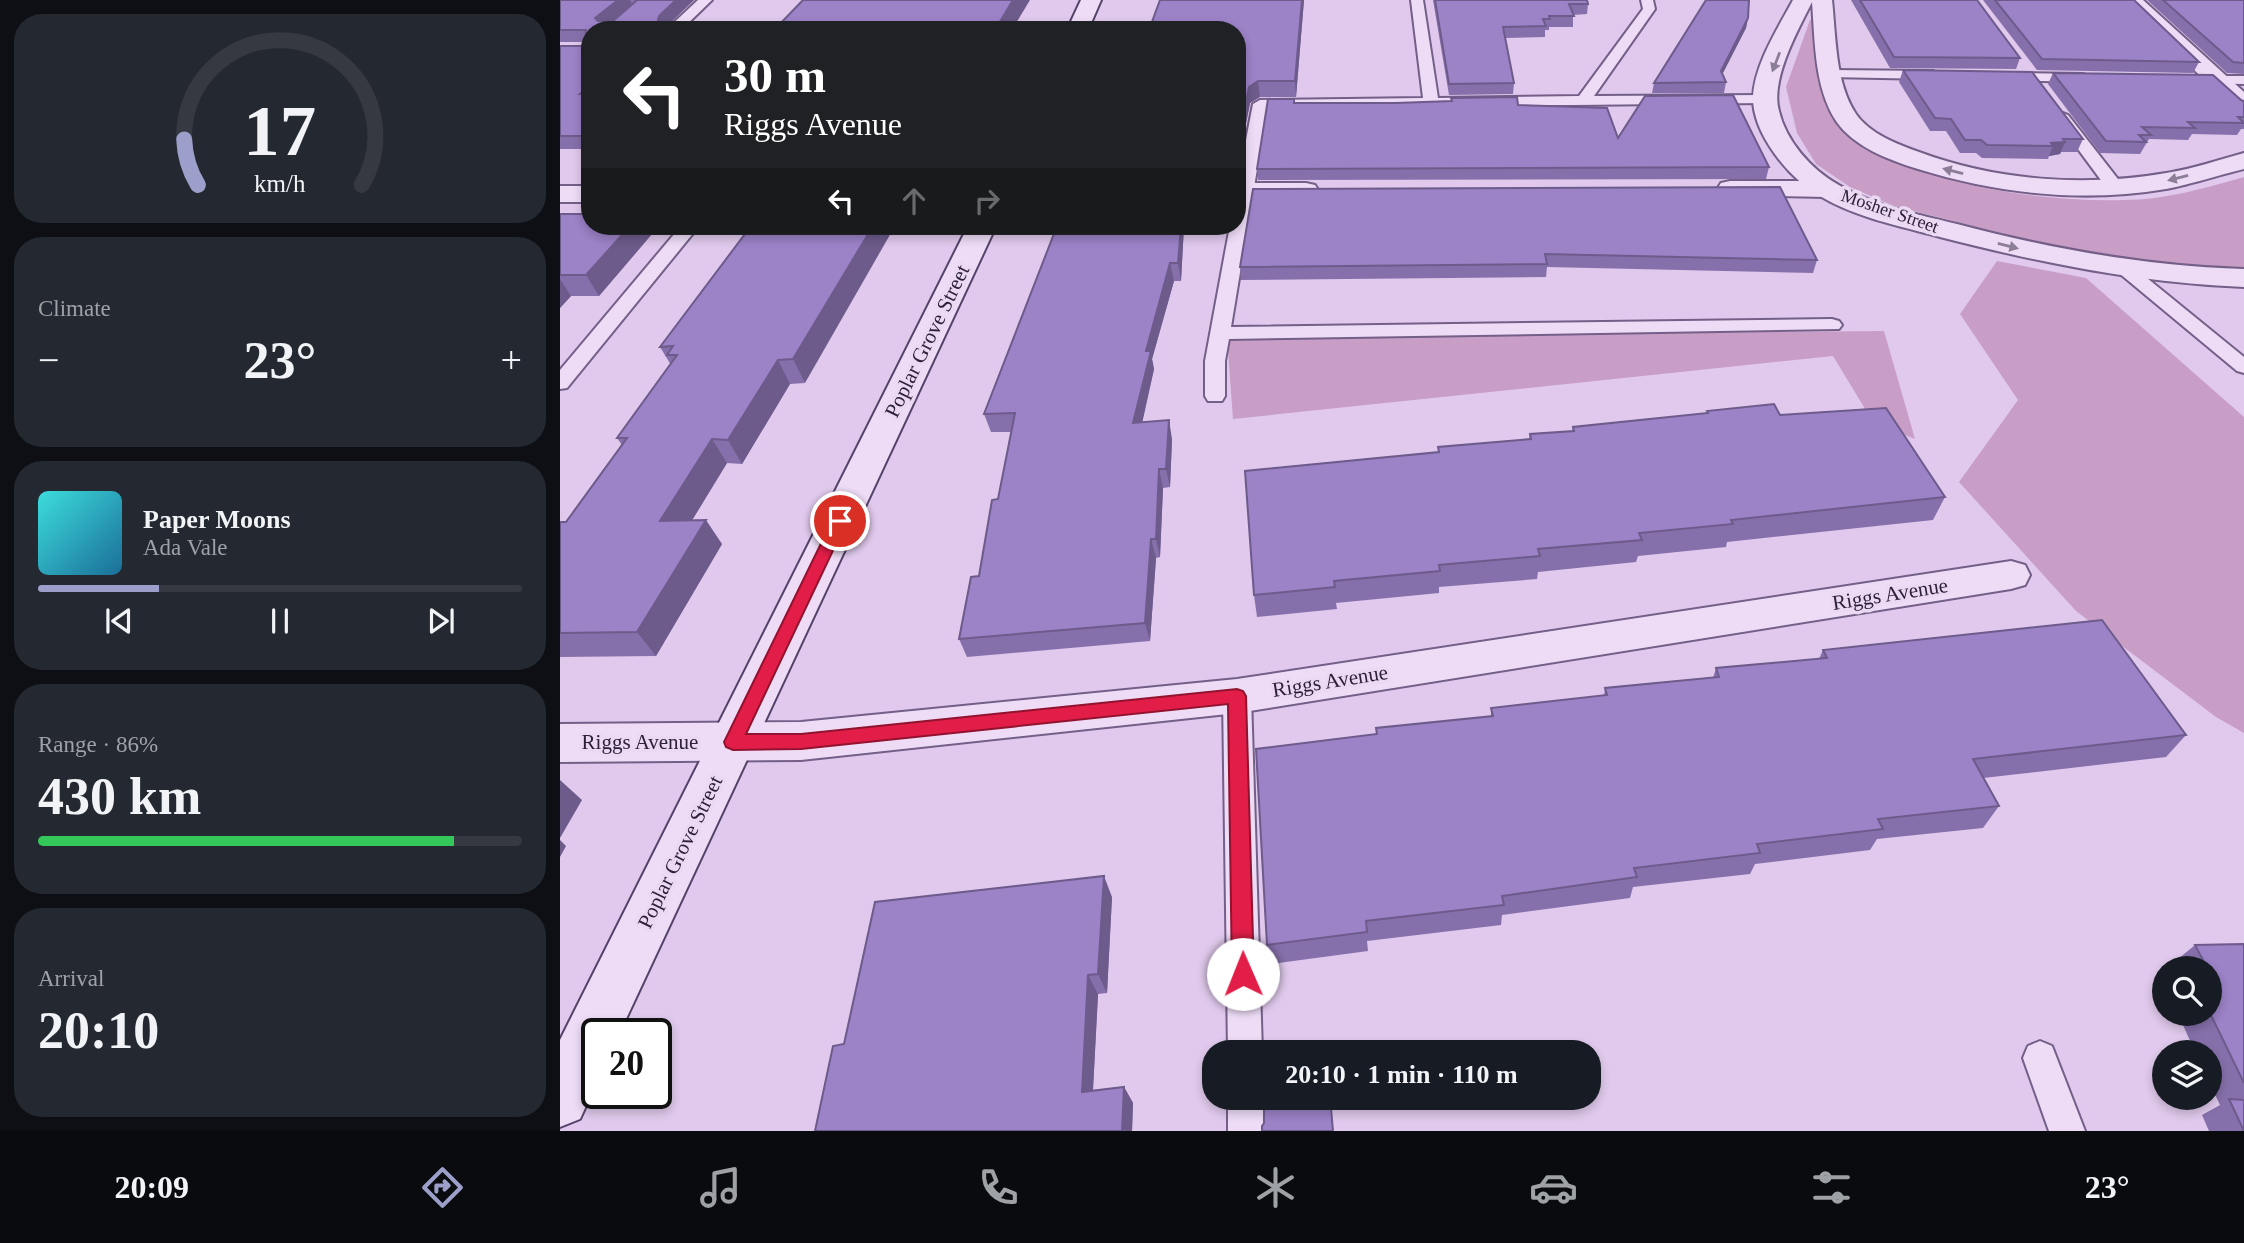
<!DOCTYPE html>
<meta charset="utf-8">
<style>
:root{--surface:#171b24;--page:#242831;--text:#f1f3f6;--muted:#9ea1a6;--line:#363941;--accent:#9c9fc9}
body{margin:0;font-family:Georgia,serif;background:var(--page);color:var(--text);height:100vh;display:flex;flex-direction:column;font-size:26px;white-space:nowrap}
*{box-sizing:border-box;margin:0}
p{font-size:23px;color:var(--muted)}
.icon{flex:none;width:38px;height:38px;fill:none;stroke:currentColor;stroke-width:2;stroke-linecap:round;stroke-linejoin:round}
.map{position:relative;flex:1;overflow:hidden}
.sheet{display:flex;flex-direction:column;gap:14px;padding:14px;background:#0d0f14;width:560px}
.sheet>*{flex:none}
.banner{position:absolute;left:21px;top:21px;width:665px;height:214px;border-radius:28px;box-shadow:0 4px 10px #0003;background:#202124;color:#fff;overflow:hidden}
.controls{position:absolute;left:1592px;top:956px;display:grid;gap:14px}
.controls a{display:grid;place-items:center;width:70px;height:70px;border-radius:50%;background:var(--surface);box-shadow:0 4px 10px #0003;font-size:35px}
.speed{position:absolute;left:21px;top:1018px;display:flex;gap:14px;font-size:35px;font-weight:700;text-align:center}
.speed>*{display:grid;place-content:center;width:91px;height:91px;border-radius:50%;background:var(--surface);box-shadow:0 4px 10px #0003;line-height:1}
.speed .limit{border:4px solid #111;border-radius:10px;background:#fff;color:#111}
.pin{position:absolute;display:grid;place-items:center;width:60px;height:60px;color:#fff;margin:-30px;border:4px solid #fff;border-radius:50%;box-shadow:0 2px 7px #0007}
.me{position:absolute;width:77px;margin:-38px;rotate:359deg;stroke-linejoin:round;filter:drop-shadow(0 0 5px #0008)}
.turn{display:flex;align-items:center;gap:24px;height:147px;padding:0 28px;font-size:32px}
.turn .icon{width:91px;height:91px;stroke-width:2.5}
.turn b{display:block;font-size:49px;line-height:60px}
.lanes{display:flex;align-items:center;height:66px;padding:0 28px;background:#0003;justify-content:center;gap:35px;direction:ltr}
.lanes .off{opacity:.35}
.big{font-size:52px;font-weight:700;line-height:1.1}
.sheet .widget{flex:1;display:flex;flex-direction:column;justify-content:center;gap:10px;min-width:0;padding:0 24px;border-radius:28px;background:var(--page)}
.sheet .dial{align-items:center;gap:0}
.dial svg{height:182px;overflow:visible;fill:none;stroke:var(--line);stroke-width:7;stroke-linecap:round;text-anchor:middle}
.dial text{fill:var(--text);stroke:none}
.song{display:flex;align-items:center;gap:21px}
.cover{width:84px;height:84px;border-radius:10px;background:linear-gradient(135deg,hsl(180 70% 55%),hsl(200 70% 35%))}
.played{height:7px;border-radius:4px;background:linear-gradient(90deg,var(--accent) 25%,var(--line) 25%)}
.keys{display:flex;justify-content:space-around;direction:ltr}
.heat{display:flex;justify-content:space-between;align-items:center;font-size:38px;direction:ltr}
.charge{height:10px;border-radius:5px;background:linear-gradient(90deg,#34c759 86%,var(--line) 0)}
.trip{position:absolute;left:642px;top:1040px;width:399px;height:70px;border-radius:28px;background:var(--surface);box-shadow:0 4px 10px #0003;font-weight:700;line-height:70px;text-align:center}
.menu{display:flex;height:112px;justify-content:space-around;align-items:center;background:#090b0e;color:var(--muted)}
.menu .icon{width:49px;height:49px}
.menu .current{color:var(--accent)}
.menu b{font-size:32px;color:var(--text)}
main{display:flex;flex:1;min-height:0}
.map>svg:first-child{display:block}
</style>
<main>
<section class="sheet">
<div class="widget dial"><svg viewBox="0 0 100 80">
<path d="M14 69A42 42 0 1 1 86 69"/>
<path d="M14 69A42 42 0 0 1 8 49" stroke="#9c9fc9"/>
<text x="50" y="56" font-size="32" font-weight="700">17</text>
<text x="50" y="72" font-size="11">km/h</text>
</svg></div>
<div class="widget"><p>Climate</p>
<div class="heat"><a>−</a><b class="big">23°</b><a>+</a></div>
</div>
<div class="widget">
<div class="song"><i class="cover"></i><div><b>Paper Moons</b><p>Ada Vale</p></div></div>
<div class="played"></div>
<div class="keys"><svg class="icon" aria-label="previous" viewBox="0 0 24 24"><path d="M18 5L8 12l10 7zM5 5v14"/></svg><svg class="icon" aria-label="pause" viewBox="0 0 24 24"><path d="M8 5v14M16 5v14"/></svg><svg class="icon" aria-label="next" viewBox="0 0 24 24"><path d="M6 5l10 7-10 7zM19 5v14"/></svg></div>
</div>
<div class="widget"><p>Range · 86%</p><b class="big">430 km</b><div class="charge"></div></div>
<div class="widget"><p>Arrival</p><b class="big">20:10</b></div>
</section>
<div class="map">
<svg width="1684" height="1131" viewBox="0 0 1684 1131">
<rect width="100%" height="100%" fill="#e0c9ec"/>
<g fill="#c99ec6">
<path d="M1250,20L1256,22C1259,52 1257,95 1276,120C1282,128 1294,133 1302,139C1371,187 1480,202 1564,200C1605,200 1645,188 1684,177V267L1633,266L1508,250L1334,206L1290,187L1256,164L1237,133L1226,87Z"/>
<path d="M1437,261L1526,278L1684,417V733L1656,717L1516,611L1399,482L1458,400L1400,314Z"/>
<path d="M1324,331L1355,439L1313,422L1273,356L673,419L667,337Z"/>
</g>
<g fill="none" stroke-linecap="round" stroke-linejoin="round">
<defs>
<g id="service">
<path d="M138,0H152L121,30H106Z"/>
<path d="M851,0H863L878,98L1019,96L1083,9L1081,0H1093L1095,9L1034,96L1205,95L1212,99L1205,103L707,108L671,327L1272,319L1279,321L1282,325L1279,329L669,339L665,361V396L662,401H648L645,396V361L670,226H677V186L693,104L700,100L863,98Z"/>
<path d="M1272,70L1373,71L1380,75L1373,79L1267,77V71Z"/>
<path d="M1444,73L1523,74L1530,78L1523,82L1439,80L1437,77Z"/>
<path d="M1637,76H1684V84L1632,83L1630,80Z"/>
<path d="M1503,113L1508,115L1561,183L1563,187L1561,191H1549L1495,118Z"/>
<path d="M121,226H139L7,388L0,389V370Z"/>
<path d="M1565,263L1571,265L1684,357V373L1677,371L1559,273L1556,269L1559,265Z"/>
<path d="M677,685L687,688L691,696L702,1052H668L663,696L667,688Z"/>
<path d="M1480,1041L1492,1046L1525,1131H1489L1463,1058L1468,1046Z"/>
<rect x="668" y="1097" width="36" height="34"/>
</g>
<g id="minor">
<path d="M1561,0H1583L1684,92V112L1676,110Z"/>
<path d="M1170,181H1266L1275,183L1279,189L1275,195L1266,197L1161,195L1157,189L1161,183Z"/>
<path d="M677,183H746L755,185L759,191L755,197L746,199H677Z"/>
<rect x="0" y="186" width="30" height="16"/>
<path d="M1451,561L1465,565L1470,575L1465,585L1451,589L677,713L241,760L0,762V724L241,722L677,679Z"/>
</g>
<path id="tertiary" d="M1233,0H1272C1276,36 1275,83 1296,114C1310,134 1337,144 1359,152C1437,181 1525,187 1606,173C1633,169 1658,160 1684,153V169C1658,175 1633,184 1606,189C1523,203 1439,194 1358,169C1329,160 1294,147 1276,121C1254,87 1255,41 1252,2C1238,30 1210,80 1219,111C1226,141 1251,169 1277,184C1313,206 1357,214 1397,224C1492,249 1586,266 1684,269V287C1580,283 1481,263 1380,237C1340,226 1297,218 1260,196C1230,179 1193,135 1193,98C1194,65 1218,28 1233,0Z"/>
<g id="secondary">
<path d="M521,0H541L528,30H507Z"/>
<path d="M408,226H436L59,1034H37V1082L20,1119L0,1127V1040Z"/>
</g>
</defs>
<use href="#service" stroke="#735f87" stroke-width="4"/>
<use href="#minor" stroke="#735f87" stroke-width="4"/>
<use href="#tertiary" stroke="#735f87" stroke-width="4"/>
<use href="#secondary" stroke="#544269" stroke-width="4"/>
<use href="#service" fill="#eedcf7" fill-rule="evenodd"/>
<use href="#minor" fill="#eedcf7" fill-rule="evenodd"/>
<use href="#tertiary" fill="#eedcf7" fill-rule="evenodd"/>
<use href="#secondary" fill="#eedcf7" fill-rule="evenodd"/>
</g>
<g fill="#8670ab">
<path d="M0,0H134L108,25L110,30H30V149H0V46H25V42H0Z"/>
<path d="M600,0H744L736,97H700L690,103L677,169V30Z"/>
<path d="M873,0H1027L1028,4L1027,14L1013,15V27H989V30H985V37L945,38L954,83L953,94L889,95Z"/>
<path d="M1291,0H1417L1460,58L1456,69L1330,68Z"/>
<path d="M1423,0H1574L1639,62L1633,73L1477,70Z"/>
<path d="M1587,0H1684V74L1667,73Z"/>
<path d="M1188,18L1186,28L1162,74L1166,82L1164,93H1092L1094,83Z"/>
<path d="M1343,70L1523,139L1517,152H1501L1500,154L1489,156L1488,159L1422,158L1416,153H1400L1386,131H1370L1339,82Z"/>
<path d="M1493,73L1684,101V129H1681L1677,135L1632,134L1628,140L1589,139L1580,154L1540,153L1488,84Z"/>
<path d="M891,98L958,105L1058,138L1209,167L1206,179L698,180L697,169L735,103H835L891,101Z"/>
<path d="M693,189L1257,260L1253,273L987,267L986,277L681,280L680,267Z"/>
<path d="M0,214L30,226H87L92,234L39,296H11L0,308Z"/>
<path d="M191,226L245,383L230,384L182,464L167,463L132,520L162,544L96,656L0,657V522H6L62,445L57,438L111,365L100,347Z"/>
<path d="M497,226H624L621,281H614L592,359L594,369L582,422L612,439L610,487L603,488L600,557L596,558L590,641L407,657L399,639L419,576L438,499L451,432H431L424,414Z"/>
<path d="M1147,411L1220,415L1385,497L1373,520L1167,542L1166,547L1078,556L1076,562L978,572L977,579L879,587V593L776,603L777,609L697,617L694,595L878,452V447L969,440L970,434L1012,431L1013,427L1146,414Z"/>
<path d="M1263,650L1626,735L1606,757L1423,778L1439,806L1423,828L1317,839L1310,850L1195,864L1190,874L1073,887L1070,898L942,915L941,925L807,941L808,951L711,964L707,945L816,734L931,716V708L1044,696L1045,688L1153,678L1156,668L1259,659Z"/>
<path d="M552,897L547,993L538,994L533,1090L564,1087L573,1103L572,1131H255L284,1044Z"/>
<path d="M1684,944V1131H1649L1642,1115L1660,1105L1650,1084V1052H1635L1623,1025H1620L1614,1013H1650V968H1612L1613,967L1612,964L1635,945Z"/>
<path d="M1605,973V994L1597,979Z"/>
</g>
<g fill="#6d5b8b">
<path d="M58,0H70L72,5L41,30L35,18Z"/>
<path d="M116,0H134L108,25L110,30H95L99,16Z"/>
<path d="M453,0H470L452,30H435Z"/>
<path d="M742,0H744L736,97L735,81Z"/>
<path d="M1188,18L1186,28L1159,81L1161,71Z"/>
<path d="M698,81L700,97L690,103L677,169V143L689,87Z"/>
<path d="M30,86V105L20,94Z"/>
<path d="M1505,142L1500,154L1489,156L1493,146L1491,143Z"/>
<path d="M70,226H87L92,234L39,296L26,275Z"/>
<path d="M313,226H335L245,383L233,359Z"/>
<path d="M621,226H624L621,281L618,263Z"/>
<path d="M610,263L614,281L592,359L594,369L578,442L573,423L586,351Z"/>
<path d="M0,279L11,296L0,308Z"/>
<path d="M218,360L230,384L182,464L168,440Z"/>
<path d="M609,420L612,439L610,487L606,469Z"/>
<path d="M152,439L167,463L117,545L100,521Z"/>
<path d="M599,469L603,488L600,557L596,539Z"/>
<path d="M146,520L162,544L96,656L77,632Z"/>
<path d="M591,539L596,558L590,641L585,623Z"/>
<path d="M0,780L22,800L0,838Z"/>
<path d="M0,840L6,846L0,857Z"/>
<path d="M544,876L552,897L547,993L538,974Z"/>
<path d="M528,975L538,994L532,1108L522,1092Z"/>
<path d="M564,1087L573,1103L572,1131H562Z"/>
</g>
<g fill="#9c82c7" stroke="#6d5b8b" stroke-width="2">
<path d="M0,0H58L35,18L38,21H53L76,1V0H116L99,16L98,20L106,21L95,30H30V86L20,94H30V136H0V46H25L26,30H0Z"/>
<path d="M243,0H453L435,30H214Z"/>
<path d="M600,0H742L735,81H698L689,87L677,143V30H589Z"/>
<path d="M875,0H1027L1028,4H1009L1014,16H989L990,19H983L986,26L943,27L954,83L889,84Z"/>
<path d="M1146,0H1189L1188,18L1161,71L1166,82L1094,83Z"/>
<path d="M1300,0H1417L1460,58L1334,57Z"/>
<path d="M1435,0H1574L1639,62L1482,59Z"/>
<path d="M1603,0H1684V63L1673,62Z"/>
<path d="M1343,70L1472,72L1523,139H1503L1505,142L1491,143L1493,146L1427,145L1421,140H1405L1391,119L1375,118Z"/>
<path d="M1493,73L1653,75L1681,100L1684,101V117H1678L1684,123L1628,122L1635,128L1582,127L1591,135H1579L1586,142L1546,141Z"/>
<path d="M1173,95L1209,167L697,169L708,99H734V103H835L892,101L891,98L957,97L958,105L1047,108L1058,138L1085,96Z"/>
<path d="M1220,187L1257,260L985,254L987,264L680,267L693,189Z"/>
<path d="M0,214H30V226H70L26,275H0Z"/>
<path d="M191,226H313L233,359L218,360L168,440L152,439L100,521L146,520L77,632L0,633V522H6L67,438H57L117,355H107L113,346L100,347Z"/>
<path d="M497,226H621L618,263H610L586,351H591L573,423L609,420L606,469H599L596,539H591L585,623L399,639L411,577L419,576L432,500L438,499L455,413L424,414Z"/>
<path d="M1214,404L1220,415L1326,408L1385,497L1171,520L1173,524L1079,533L1082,540L978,549L980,556L879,565L880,571L774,581L775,587L694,595L685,471L879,452L878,447L971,439L970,434L1014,431L1013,427L1148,413L1147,411Z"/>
<path d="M1542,620L1626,735L1413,759L1439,806L1318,819L1323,829L1197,844L1200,853L1074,868L1077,877L942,896L944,905L806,921L807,932L707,945L696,749L817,734L816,728L933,716L931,708L1047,695L1045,688L1159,677L1156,668L1267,658L1263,650Z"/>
<path d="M544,876L538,974L528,975L522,1092L564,1087L562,1131H255L273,1046L284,1044L315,902Z"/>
<path d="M1684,944V1083L1650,1013V968H1624L1621,960H1643L1635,945Z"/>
<path d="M704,1097H770L773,1131H702V1126L704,1123Z"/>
<path d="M1669,1099L1684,1100V1131Z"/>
</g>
<defs><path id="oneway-solid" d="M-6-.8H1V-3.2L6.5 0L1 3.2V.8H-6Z" transform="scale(1.75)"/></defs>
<g fill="#8d7e98">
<use href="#oneway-solid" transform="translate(1216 62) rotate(111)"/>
<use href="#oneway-solid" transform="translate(1393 171) rotate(-166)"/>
<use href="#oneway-solid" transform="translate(1618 178) rotate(166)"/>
<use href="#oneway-solid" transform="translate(1448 246) rotate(14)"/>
</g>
<path fill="#e11d48" stroke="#92132f" stroke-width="2" d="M280,515L287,521L186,734H241L677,689L683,691L686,696L694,974L690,981L683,984L675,981L672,974L668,704L241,749L173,750L166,747L164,742L272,521Z"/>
<g text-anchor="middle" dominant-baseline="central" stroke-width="7" stroke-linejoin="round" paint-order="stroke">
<g font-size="18" fill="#2c2138" stroke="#ebd8f3">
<text transform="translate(1330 211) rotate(19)">Mosher Street</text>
</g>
<g font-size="21" fill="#2c2138" stroke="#ebd8f3">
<text transform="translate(367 341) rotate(-64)">Poplar Grove Street</text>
<text transform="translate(1330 594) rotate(-9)">Riggs Avenue</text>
<text transform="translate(770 681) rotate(-9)">Riggs Avenue</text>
<text x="80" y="742">Riggs Avenue</text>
<text transform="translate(120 852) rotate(-64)">Poplar Grove Street</text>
</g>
</g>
</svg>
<div class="controls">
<a><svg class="icon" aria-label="search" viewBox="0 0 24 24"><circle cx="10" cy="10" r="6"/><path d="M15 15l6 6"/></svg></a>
<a><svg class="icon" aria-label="layers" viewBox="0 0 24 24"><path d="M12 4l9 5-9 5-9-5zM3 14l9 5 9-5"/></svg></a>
</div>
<div class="speed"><div class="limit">20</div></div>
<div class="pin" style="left:280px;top:521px;background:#d93025"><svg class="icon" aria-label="arrive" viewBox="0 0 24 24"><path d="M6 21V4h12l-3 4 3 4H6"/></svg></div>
<svg class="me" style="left:683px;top:974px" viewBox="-20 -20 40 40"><circle r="19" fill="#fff"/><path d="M0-13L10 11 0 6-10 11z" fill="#e11d48"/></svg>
<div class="trip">20:10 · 1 min · 110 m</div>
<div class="banner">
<div class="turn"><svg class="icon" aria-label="left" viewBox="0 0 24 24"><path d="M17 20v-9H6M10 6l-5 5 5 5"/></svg><div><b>30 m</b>Riggs Avenue</div></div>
<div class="lanes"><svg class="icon" aria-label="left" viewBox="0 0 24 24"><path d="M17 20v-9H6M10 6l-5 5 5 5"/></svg><svg class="icon off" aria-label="ahead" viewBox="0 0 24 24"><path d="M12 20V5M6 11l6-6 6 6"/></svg><svg class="icon off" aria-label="right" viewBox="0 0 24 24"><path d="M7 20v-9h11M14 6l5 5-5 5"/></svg></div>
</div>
</div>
</main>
<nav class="menu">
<b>20:09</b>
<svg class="icon current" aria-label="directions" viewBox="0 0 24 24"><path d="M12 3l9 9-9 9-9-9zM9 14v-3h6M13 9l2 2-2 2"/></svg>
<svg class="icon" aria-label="music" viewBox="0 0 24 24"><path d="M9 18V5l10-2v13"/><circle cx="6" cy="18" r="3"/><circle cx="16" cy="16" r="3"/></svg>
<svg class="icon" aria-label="phone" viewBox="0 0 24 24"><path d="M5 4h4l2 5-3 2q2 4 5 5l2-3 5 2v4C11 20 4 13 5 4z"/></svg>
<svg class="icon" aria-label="climate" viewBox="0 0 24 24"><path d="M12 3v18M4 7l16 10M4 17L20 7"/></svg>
<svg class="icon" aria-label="car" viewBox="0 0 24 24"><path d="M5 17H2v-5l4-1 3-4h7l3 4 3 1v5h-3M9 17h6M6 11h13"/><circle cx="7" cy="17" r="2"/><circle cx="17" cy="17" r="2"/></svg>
<svg class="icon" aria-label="filters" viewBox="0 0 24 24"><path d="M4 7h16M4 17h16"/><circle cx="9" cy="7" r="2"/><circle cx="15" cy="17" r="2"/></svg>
<b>23°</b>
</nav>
